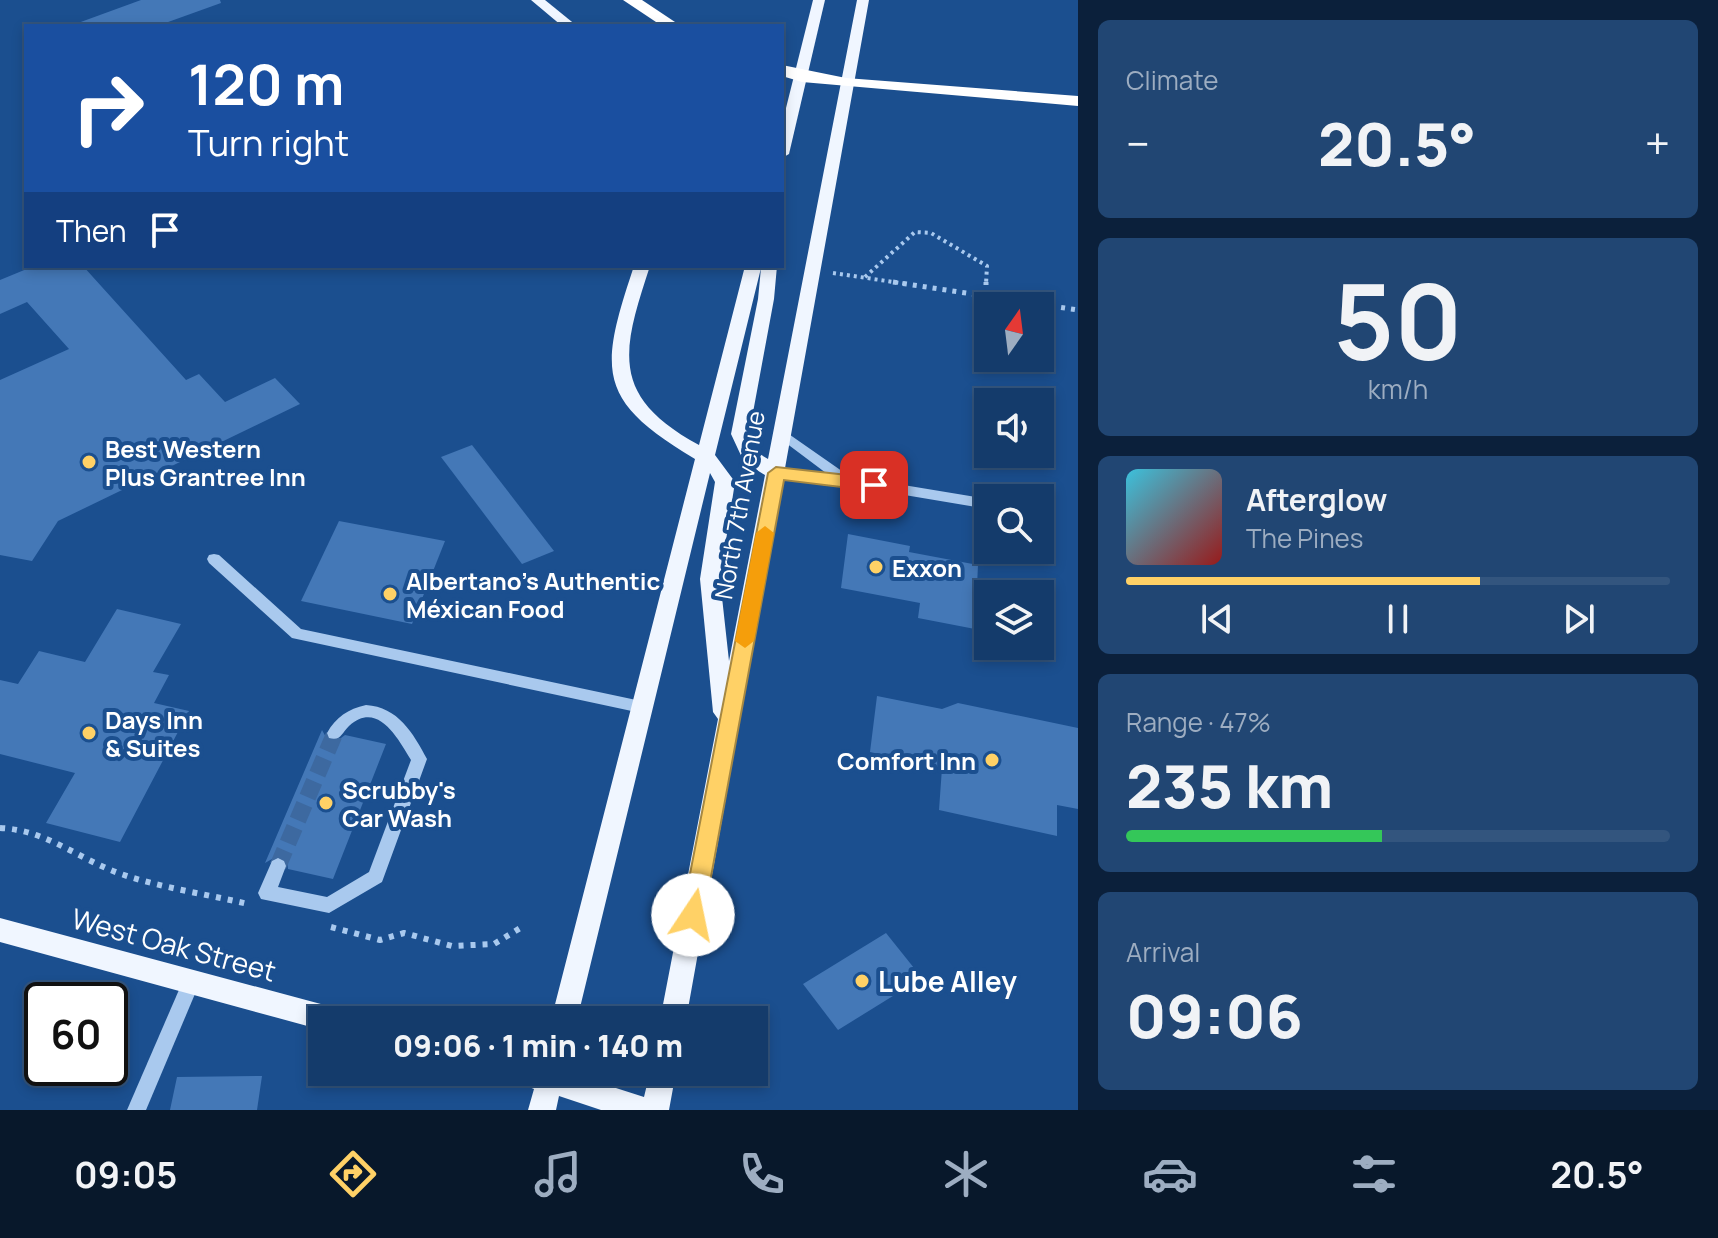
<!DOCTYPE html>
<meta charset="utf-8">
<style>
:root{--surface:#143b6b;--page:#214673;--text:#f1f3f6;--muted:#9dadc1;--line:#33557e;--accent:#ffd166}
body{margin:0;font-family:Manrope,sans-serif;background:var(--page);color:var(--text);height:100vh;display:flex;flex-direction:column;font-size:30px;white-space:nowrap}
*{box-sizing:border-box;margin:0}
p{font-size:26px;color:var(--muted)}
.icon{flex:none;width:44px;height:44px;fill:none;stroke:currentColor;stroke-width:2;stroke-linecap:round;stroke-linejoin:round}
.map{position:relative;flex:1;overflow:hidden}
.drawer{display:flex;flex-direction:column;gap:20px;padding:20px;background:#0b203b;width:640px}
.drawer>*{flex:none}
.guide{position:absolute;left:24px;top:24px;width:760px;height:244px;border-radius:0px;box-shadow:0 4px 12px #0003,0 0 0 2px var(--line);background:#1a4fa0;color:#fff;overflow:hidden}
.needle{width:52px;rotate:14deg}
.controls{position:absolute;left:974px;top:292px;display:grid;gap:16px}
.controls a{display:grid;place-items:center;width:80px;height:80px;border-radius:0px;background:var(--surface);box-shadow:0 4px 12px #0003,0 0 0 2px var(--line);font-size:40px}
.speed{position:absolute;left:24px;top:982px;display:flex;gap:16px;font-size:40px;font-weight:700;text-align:center}
.speed>*{display:grid;place-content:center;width:104px;height:104px;border-radius:50%;background:var(--surface);box-shadow:0 4px 12px #0003,0 0 0 2px var(--line);line-height:1}
.speed .limit{border:4px solid #111;border-radius:12px;background:#fff;color:#111}
.pin{position:absolute;display:grid;place-items:center;width:68px;height:68px;color:#fff;margin:-34px;border-radius:16px;box-shadow:0 4px 12px #0006}
.me{position:absolute;width:88px;margin:-44px;rotate:11deg;stroke-linejoin:round;filter:drop-shadow(0 0 6px #0008)}
.turn{display:flex;align-items:center;gap:28px;height:168px;padding:0 32px;font-size:36px}
.turn .icon{width:104px;height:104px;stroke-width:2.5}
.turn b{display:block;font-size:56px;line-height:68px}
.then{display:flex;align-items:center;height:76px;padding:0 32px;background:#0003;gap:16px;font-size:30px}
.big{font-size:60px;font-weight:800;line-height:1.1}
.drawer .card{flex:1;display:flex;flex-direction:column;justify-content:center;gap:12px;min-width:0;padding:0 28px;border-radius:12px;background:var(--page)}
.drawer .dial{align-items:center;gap:0}
.dial b{font-size:104px;line-height:1}
.song{display:flex;align-items:center;gap:24px}
.cover{width:96px;height:96px;border-radius:12px;background:linear-gradient(135deg,hsl(190 70% 55%),hsl(0 70% 35%))}
.played{height:8px;border-radius:4px;background:linear-gradient(90deg,var(--accent) 65%,var(--line) 65%)}
.keys{display:flex;justify-content:space-around;direction:ltr}
.heat{display:flex;justify-content:space-between;align-items:center;font-size:44px;direction:ltr}
.charge{height:12px;border-radius:6px;background:linear-gradient(90deg,#34c759 47%,var(--line) 0)}
.trip{position:absolute;left:308px;top:1006px;width:460px;height:80px;border-radius:0px;background:var(--surface);box-shadow:0 4px 12px #0003,0 0 0 2px var(--line);font-weight:800;line-height:80px;text-align:center}
.dock{display:flex;height:128px;justify-content:space-around;align-items:center;background:#08182b;color:var(--muted)}
.dock .icon{width:56px;height:56px}
.dock .selected{color:var(--accent)}
.dock b{font-size:36px;color:var(--text)}
main{display:flex;flex:1;min-height:0}
.map>svg:first-child{display:block}
</style>
<main>
<div class="map">
<svg width="1078" height="1110" viewBox="0 0 1078 1110">
<rect width="100%" height="100%" fill="#1b4f8f"/>
<g fill="#4478b7">
<path d="M141,0H220L221,3L157,26H78V23Z"/>
<path d="M34,266H83L186,380L199,374L225,402L275,378L300,404L58,521L32,561L0,555V380L69,349L27,302L0,314V280Z"/>
<path d="M472,445L554,551L522,564L441,457Z"/>
<path d="M339,521L445,541L412,624L301,601Z"/>
<path d="M848,534L910,546L909,552L978,565L975,629L918,618L920,603L841,588Z"/>
<path d="M117,609L181,624L153,672L169,675L154,703L189,711L120,842L46,823L75,773L0,754V680L18,684L39,651L85,662Z"/>
<path d="M877,696L942,709L958,703L1078,728V809L1057,805V836L939,810L942,768L870,752Z"/>
<path d="M322,730L328,741H337L345,735L386,744L333,879L288,869L287,860L279,855L265,863Z"/>
<path d="M886,933L922,978L838,1030L803,984Z"/>
<path d="M262,1076L257,1110H170L177,1077Z"/>
</g>
<g fill="none" stroke-linecap="round" stroke-linejoin="round">
<path stroke="#3d69a0" stroke-width="17" stroke-dasharray="17 8" stroke-linecap="butt" d="M278,866L335,733"/>
<g stroke="#a9c9ee" stroke-width="4" stroke-dasharray="3 4" stroke-linecap="butt">
<path d="M833,273L907,284"/>
<path d="M865,277L915,232L931,233L987,266L986,284"/>
</g>
<g stroke="#a9c9ee" stroke-width="5" stroke-dasharray="4 6" stroke-linecap="butt">
<path d="M893,282L1078,310"/>
<path d="M986,295V282"/>
</g>
<g stroke="#a9c9ee" stroke-width="6" stroke-dasharray="5 7" stroke-linecap="butt">
<path d="M0,828C47,830 78,859 121,874C162,888 206,894 248,904"/>
<path d="M331,927L380,940L404,933L452,946L494,944L522,927"/>
</g>
<g fill="#a9c9ee" fill-rule="evenodd">
<path d="M783,430L849,476L988,499V509L845,485L828,486L771,476L769,473L771,470L776,468L830,476L778,437L777,434L778,431Z"/>
<path d="M1040,508L1047,510L1049,514L1047,518H1040Z"/>
<path d="M214,554L219,555L301,629L641,701L646,703L649,707L646,711L641,713L292,638L209,563L207,559L209,555Z"/>
<path d="M366,705C398,707 413,733 427,759L382,882L329,913L261,899L258,893L272,861L278,858L284,861L286,866L278,887L327,897L369,872L411,760C398,739 378,700 349,726C341,734 341,741 329,738L327,733C336,717 348,709 366,705Z"/>
<path d="M191,973L197,976L200,982L146,1110H127L185,976Z"/>
</g>
<g fill="#f0f6ff" fill-rule="evenodd">
<path d="M531,0H545L577,26H562Z"/>
<path d="M813,0H825L789,154L782,158V124Z"/>
<path d="M857,0H869L686,1020H660L718,719L713,712L700,579L715,482L710,473L577,1020H551L695,459C596,400 599,371 634,266H650C622,351 609,396 699,445L745,266H777L774,299L749,434L758,453L768,459ZM761,268L758,299L731,434L744,462L765,475L729,661L720,579L735,482L715,455Z"/>
<path d="M0,918L332,1007L341,1011L345,1020H322V1030L0,942Z"/>
<path d="M511,1072H566L644,1097L650,1072H676L669,1110H601L559,1096L556,1110H528L534,1089L515,1081Z"/>
</g>
<g fill="#fff" fill-rule="evenodd">
<path d="M623,0H642L681,26H662Z"/>
<path d="M782,65L846,78L1078,96V106L802,82L782,76Z"/>
</g>
</g>
<path fill="#ffd166" stroke="#a68842" stroke-width="2" d="M776,467L874,478L882,485L874,491L784,480L704,915L701,922L693,925L685,922L682,915L768,473Z"/>
<path fill="#f59e0b" d="M765,526L774,533L754,641L745,648L735,641L756,533Z"/>
<g fill="#ffd166" stroke="#1b4f8f" stroke-width="3">
<circle cx="89" cy="462" r="8"/>
<circle cx="876" cy="567" r="8"/>
<circle cx="390" cy="594" r="8"/>
<circle cx="89" cy="733" r="8"/>
<circle cx="992" cy="760" r="8"/>
<circle cx="326" cy="803" r="8"/>
<circle cx="862" cy="981" r="8"/>
</g>
<g text-anchor="middle" dominant-baseline="central" stroke-width="8" stroke-linejoin="round" paint-order="stroke">
<g font-size="24" font-weight="bold" fill="#fff" stroke="#1b4f8f" text-anchor="start">
<text x="105" y="448">Best Western<tspan x="105" dy="28">Plus Grantree Inn</tspan></text>
<text x="892" y="567">Exxon</text>
<text x="406" y="580">Albertano's Authentic<tspan x="406" dy="28">Méxican Food</tspan></text>
<text x="105" y="719">Days Inn<tspan x="105" dy="28">&amp; Suites</tspan></text>
<text x="976" y="760" text-anchor="end">Comfort Inn</text>
<text x="342" y="789">Scrubby's<tspan x="342" dy="28">Car Wash</tspan></text>
</g>
<g font-size="24" fill="#fff" stroke="#1b4f8f">
<text transform="translate(739 505) rotate(-80)">North 7th Avenue</text>
</g>
<g font-size="28" fill="#fff" stroke="#1b4f8f">
<text transform="translate(174 944) rotate(15)">West Oak Street</text>
</g>
<g font-size="28" font-weight="bold" fill="#fff" stroke="#1b4f8f" text-anchor="start">
<text x="878" y="981">Lube Alley</text>
</g>
</g>
</svg>
<div class="controls">
<a><svg class="needle" viewBox="-14 -14 28 28"><path d="M0-13l5 13h-10z" fill="#e53935"/><path d="M0 13l5-13h-10z" fill="#9dadc1"/></svg></a>
<a><svg class="icon" aria-label="sound" viewBox="0 0 24 24"><path d="M4 9h4l5-4v14l-5-4H4zM17 9q2 3 0 6"/></svg></a>
<a><svg class="icon" aria-label="search" viewBox="0 0 24 24"><circle cx="10" cy="10" r="6"/><path d="M15 15l6 6"/></svg></a>
<a><svg class="icon" aria-label="layers" viewBox="0 0 24 24"><path d="M12 4l9 5-9 5-9-5zM3 14l9 5 9-5"/></svg></a>
</div>
<div class="speed"><div class="limit">60</div></div>
<div class="pin" style="left:874px;top:485px;background:#d93025"><svg class="icon" aria-label="arrive" viewBox="0 0 24 24"><path d="M6 21V4h12l-3 4 3 4H6"/></svg></div>
<svg class="me" style="left:693px;top:915px" viewBox="-20 -20 40 40"><circle r="19" fill="#fff"/><path d="M0-13L10 11 0 6-10 11z" fill="#ffd166"/></svg>
<div class="trip">09:06 · 1 min · 140 m</div>
<div class="guide">
<div class="turn"><svg class="icon" aria-label="right" viewBox="0 0 24 24"><path d="M7 20v-9h11M14 6l5 5-5 5"/></svg><div><b>120 m</b>Turn right</div></div>
<div class="then">Then<svg class="icon" aria-label="arrive" viewBox="0 0 24 24"><path d="M6 21V4h12l-3 4 3 4H6"/></svg></div>
</div>
</div>
<section class="drawer">
<div class="card"><p>Climate</p>
<div class="heat"><a>−</a><b class="big">20.5°</b><a>+</a></div>
</div>
<div class="card dial"><b>50</b><p>km/h</p></div>
<div class="card">
<div class="song"><i class="cover"></i><div><b>Afterglow</b><p>The Pines</p></div></div>
<div class="played"></div>
<div class="keys"><svg class="icon" aria-label="previous" viewBox="0 0 24 24"><path d="M18 5L8 12l10 7zM5 5v14"/></svg><svg class="icon" aria-label="pause" viewBox="0 0 24 24"><path d="M8 5v14M16 5v14"/></svg><svg class="icon" aria-label="next" viewBox="0 0 24 24"><path d="M6 5l10 7-10 7zM19 5v14"/></svg></div>
</div>
<div class="card"><p>Range · 47%</p><b class="big">235 km</b><div class="charge"></div></div>
<div class="card"><p>Arrival</p><b class="big">09:06</b></div>
</section>
</main>
<nav class="dock">
<b>09:05</b>
<svg class="icon selected" aria-label="directions" viewBox="0 0 24 24"><path d="M12 3l9 9-9 9-9-9zM9 14v-3h6M13 9l2 2-2 2"/></svg>
<svg class="icon" aria-label="music" viewBox="0 0 24 24"><path d="M9 18V5l10-2v13"/><circle cx="6" cy="18" r="3"/><circle cx="16" cy="16" r="3"/></svg>
<svg class="icon" aria-label="phone" viewBox="0 0 24 24"><path d="M5 4h4l2 5-3 2q2 4 5 5l2-3 5 2v4C11 20 4 13 5 4z"/></svg>
<svg class="icon" aria-label="climate" viewBox="0 0 24 24"><path d="M12 3v18M4 7l16 10M4 17L20 7"/></svg>
<svg class="icon" aria-label="car" viewBox="0 0 24 24"><path d="M5 17H2v-5l4-1 3-4h7l3 4 3 1v5h-3M9 17h6M6 11h13"/><circle cx="7" cy="17" r="2"/><circle cx="17" cy="17" r="2"/></svg>
<svg class="icon" aria-label="filters" viewBox="0 0 24 24"><path d="M4 7h16M4 17h16"/><circle cx="9" cy="7" r="2"/><circle cx="15" cy="17" r="2"/></svg>
<b>20.5°</b>
</nav>
